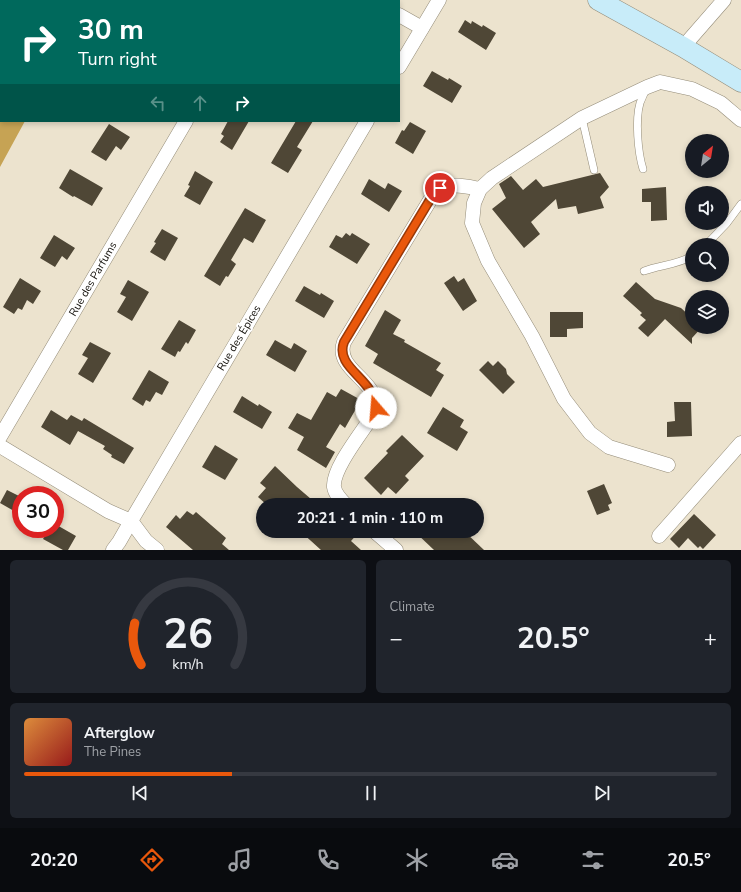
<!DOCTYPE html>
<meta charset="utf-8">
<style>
:root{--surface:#171b24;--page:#20242c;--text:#f1f3f6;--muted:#9ea1a6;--line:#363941;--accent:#ea580c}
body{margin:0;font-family:"Nunito Sans",sans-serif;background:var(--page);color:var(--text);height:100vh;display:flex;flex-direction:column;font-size:15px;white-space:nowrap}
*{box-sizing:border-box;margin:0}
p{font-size:13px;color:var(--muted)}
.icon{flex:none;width:22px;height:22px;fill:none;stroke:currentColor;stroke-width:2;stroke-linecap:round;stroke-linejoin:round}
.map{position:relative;height:550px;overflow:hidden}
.sheet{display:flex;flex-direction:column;gap:10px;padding:10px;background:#0d0f14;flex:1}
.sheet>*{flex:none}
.top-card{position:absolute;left:0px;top:0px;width:400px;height:122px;box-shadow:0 2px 6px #0003;background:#00695c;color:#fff;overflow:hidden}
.needle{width:26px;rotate:30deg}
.controls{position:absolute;left:685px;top:134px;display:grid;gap:8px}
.controls a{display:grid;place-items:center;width:44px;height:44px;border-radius:50%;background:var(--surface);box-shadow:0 2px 6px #0003;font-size:20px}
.speed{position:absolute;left:12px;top:486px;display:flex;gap:8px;font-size:20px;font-weight:700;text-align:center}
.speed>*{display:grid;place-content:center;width:52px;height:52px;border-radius:50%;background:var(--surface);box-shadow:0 2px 6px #0003;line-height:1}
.speed .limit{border:6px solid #d22;background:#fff;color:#111}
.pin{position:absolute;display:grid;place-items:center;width:34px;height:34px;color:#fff;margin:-17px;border:2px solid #fff;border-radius:50%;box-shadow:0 1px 4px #0007}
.me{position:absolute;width:44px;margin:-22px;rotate:342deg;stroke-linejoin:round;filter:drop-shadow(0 0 3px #0008)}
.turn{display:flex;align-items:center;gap:14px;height:84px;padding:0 12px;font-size:18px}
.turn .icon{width:52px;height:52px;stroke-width:2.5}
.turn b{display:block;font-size:28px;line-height:34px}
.lanes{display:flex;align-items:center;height:38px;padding:0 12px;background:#0003;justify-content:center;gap:20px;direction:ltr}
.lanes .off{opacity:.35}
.big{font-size:30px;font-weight:700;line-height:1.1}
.sheet .card{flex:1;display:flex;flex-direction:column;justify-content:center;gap:6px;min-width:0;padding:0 14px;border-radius:6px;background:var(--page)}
.sheet .dial{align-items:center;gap:0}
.dial svg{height:104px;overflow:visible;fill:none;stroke:var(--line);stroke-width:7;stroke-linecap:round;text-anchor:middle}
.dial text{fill:var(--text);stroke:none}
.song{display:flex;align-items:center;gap:12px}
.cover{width:48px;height:48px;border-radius:6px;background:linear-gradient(135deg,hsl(30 70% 55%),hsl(0 70% 35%))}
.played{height:4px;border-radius:2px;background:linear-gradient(90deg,var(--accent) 30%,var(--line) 30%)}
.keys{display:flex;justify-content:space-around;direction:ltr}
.heat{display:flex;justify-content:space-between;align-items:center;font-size:22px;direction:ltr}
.sheet .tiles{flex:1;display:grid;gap:10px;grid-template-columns:1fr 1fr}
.card:last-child{grid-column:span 2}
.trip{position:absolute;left:256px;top:498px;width:228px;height:40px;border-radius:20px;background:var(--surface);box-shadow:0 2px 6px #0003;font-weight:700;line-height:40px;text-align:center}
.tabs{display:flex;height:64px;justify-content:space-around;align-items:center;background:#090b0e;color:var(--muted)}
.tabs .icon{width:28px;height:28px}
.tabs .selected{color:var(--accent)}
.tabs b{font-size:18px;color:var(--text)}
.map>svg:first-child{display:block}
</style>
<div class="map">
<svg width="741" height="550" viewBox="0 0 741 550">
<rect width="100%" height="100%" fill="#ece3ce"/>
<path fill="#c6a354" d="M0,0H90L1,1V121H25L0,167Z"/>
<g fill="#4f4736">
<path d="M465,20L471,24L472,21L482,27L483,25L496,33L486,50L458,32Z"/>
<path d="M432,71L448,80L449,78L462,86L452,103L423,86Z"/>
<path d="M228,121H249L232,150L220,142L224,136L221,134Z"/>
<path d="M296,121H313L297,147L302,150L288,173L271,163Z"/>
<path d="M410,122L426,131L413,154L395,143L402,130L404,131Z"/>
<path d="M109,124L130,137L121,150L116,146L106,161L91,152Z"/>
<path d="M70,169L103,188L92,206L74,196L73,197L59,188Z"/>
<path d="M195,171L213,182L200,205L184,196L190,186L188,185Z"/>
<path d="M600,173L609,187L600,197L604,208L578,214L576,206L558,209L556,199L531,222L540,234L524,248L492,209L506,198L499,184L511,176L523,190L536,179L543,187Z"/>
<path d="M369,179L385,189L388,183L402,191L389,212L361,194Z"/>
<path d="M666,187L667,220L651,221V202H642V189Z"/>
<path d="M245,208L266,220L253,243L244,238L231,260L236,264L228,277L226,276L220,286L204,276Z"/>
<path d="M162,229L178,238L165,261L150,252L156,243L154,242Z"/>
<path d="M346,233L350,236L352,233L370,244L357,264L329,247L336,235L342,238Z"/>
<path d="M54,235L75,248L67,260L62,256L55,267L40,258Z"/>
<path d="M454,276L458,282L464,278L477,301L463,311L444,283Z"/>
<path d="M20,278L41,291L33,304L27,300L22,310L18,308L14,314L3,307Z"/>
<path d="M128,280L149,292L132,321L117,312L126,297L120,294Z"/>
<path d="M636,282L655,299L681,308L692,318V327H702L692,338V344L665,319L648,337L638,328L646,320L640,315L642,313L623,296Z"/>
<path d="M304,286L320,295L321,293L334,301L324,318L295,301Z"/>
<path d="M385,310L401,320L393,334L405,340L404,342L441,363L436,370L444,375L431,397L373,363L378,354L365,346Z"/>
<path d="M550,312H583V328L567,329V337H550Z"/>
<path d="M179,320L196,330L188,344L186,342L180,352L178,351L175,357L161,349Z"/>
<path d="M275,340L291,349L294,343L307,351L295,372L266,355Z"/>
<path d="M90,342L111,353L93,383L78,374L88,358L82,355Z"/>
<path d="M488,361L493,366L498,361L506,369L507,374L515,382L503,394L479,370Z"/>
<path d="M149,370L169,382L162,395L156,392L150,402L146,400L143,406L132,399Z"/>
<path d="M341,389L361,400L345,428L340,424L326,447L335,452L326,468L297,450L304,437L288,428L297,413L311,420L327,392L336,397Z"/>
<path d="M242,396L258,406L259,404L272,412L262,429L233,412Z"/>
<path d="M674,402H691L692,436L667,437V422L675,421Z"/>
<path d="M443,407L464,420L460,427L468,432L457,451L427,433Z"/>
<path d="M51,410L67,420L71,415L82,421L84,418L134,448L124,464L111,457L112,455L103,449L105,446L78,431L70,445L41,427Z"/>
<path d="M402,435L424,456L405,476L409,480L396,494L388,487L381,495L364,478L388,453L386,451Z"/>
<path d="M215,445L238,459L225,480L202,467Z"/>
<path d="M275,466L297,487L318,505H267L258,497L266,488L260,483Z"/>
<path d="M604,484L612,503L608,505L610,510L597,515L587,491Z"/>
<path d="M7,490L21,497V515L0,503Z"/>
<path d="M187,511L193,515L196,512L226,538L222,544L229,550H193L166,527L176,515L180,519Z"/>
<path d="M694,514L716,535L703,549L700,546L698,548L688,538L679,548L670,539Z"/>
<path d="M55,524L76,536L68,550H63L43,539L49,529H55Z"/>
<path d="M300,531H360L351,541L361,550H321Z"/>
<path d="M414,531H464L484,550H434Z"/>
</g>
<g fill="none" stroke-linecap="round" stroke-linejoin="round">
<defs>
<g id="lane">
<path d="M582,118L594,170"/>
<path d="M643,169C638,153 635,120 640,103C642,98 644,94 646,89"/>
<path d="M706,245L727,223L741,204"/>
<path d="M644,271C660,265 677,265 692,256"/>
</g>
<g id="street">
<path d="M372,0L374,1"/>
<path d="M256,1L257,0"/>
<path d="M399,15L422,28"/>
<path d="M683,47L724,0"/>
<path d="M399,67L439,0"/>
<path d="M0,437L186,121"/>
<path d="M0,446L108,511L131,521L119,542L113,550"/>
<path d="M668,465L609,447L590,433L564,399L532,336L488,261L472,223L474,203L480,189L492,178L582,118L647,87L660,82L692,89L721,103L741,120"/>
<path d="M346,505C341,500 335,494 334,487C332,469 363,431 373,415C387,382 333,372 344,342L435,192C449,182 464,186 480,189"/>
<path d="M374,531L396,550"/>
<path d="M659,536L741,443"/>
<path d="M157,550L146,541L131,521L367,121"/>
</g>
<path id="secondary" d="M598,0L683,47L741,82"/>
</defs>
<use href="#lane" stroke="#948c79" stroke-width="8"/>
<use href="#street" stroke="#948c79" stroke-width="15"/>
<use href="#secondary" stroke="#948c79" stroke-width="21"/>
<use href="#lane" stroke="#fff" stroke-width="7"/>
<use href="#street" stroke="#fff" stroke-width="14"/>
<use href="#secondary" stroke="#c8ecf9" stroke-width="20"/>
</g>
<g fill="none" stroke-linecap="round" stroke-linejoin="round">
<defs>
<path id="route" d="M376,408C375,379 334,368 344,342L428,203L435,192L440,188"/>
</defs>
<use href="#route" stroke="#983908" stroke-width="10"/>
<use href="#route" stroke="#ea580c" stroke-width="7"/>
</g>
<g text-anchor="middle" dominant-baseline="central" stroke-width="4" stroke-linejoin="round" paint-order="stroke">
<g font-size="11" fill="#0f0c06" stroke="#fff">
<text transform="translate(93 279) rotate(-60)">Rue des Parfums</text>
<text transform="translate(239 338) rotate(-59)">Rue des Épices</text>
</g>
</g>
</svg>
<div class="controls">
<a><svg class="needle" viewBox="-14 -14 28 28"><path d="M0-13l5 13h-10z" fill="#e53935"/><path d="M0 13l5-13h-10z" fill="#9ea1a6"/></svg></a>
<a><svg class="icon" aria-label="sound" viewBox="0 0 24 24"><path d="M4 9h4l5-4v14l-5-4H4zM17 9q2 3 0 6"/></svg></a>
<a><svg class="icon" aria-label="search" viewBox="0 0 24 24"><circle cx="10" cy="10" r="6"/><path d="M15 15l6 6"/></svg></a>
<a><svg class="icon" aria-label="layers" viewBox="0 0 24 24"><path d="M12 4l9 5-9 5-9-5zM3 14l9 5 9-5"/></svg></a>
</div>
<div class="speed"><div class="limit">30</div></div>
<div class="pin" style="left:440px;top:188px;background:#d93025"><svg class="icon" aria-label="arrive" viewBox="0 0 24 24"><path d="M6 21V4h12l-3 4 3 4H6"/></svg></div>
<svg class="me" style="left:376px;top:408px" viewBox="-20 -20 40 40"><circle r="19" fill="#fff"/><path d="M0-13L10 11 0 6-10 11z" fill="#ea580c"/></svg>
<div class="trip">20:21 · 1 min · 110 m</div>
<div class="top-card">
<div class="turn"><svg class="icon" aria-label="right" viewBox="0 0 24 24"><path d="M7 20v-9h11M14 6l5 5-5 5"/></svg><div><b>30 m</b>Turn right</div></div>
<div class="lanes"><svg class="icon off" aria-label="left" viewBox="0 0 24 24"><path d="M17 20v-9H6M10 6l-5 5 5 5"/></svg><svg class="icon off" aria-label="ahead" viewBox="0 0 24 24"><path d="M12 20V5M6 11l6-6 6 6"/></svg><svg class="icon" aria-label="right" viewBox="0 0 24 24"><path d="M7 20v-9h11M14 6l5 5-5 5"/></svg></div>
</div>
</div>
<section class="sheet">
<div class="tiles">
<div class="card dial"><svg viewBox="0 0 100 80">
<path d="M14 69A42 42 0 1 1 86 69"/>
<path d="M14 69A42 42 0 0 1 9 37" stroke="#ea580c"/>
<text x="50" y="56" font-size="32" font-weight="700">26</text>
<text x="50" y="72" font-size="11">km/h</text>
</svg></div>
<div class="card"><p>Climate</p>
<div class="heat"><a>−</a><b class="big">20.5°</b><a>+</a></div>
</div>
<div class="card">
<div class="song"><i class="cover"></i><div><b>Afterglow</b><p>The Pines</p></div></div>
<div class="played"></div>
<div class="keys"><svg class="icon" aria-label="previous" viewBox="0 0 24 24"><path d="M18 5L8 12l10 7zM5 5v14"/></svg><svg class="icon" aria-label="pause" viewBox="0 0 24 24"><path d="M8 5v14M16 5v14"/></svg><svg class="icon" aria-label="next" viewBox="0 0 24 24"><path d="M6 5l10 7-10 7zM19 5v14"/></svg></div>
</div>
</div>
</section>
<nav class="tabs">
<b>20:20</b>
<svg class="icon selected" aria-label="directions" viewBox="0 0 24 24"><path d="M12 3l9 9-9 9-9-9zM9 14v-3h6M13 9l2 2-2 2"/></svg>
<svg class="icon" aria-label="music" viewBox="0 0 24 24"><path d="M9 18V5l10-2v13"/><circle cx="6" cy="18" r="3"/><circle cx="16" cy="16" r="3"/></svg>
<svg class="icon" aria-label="phone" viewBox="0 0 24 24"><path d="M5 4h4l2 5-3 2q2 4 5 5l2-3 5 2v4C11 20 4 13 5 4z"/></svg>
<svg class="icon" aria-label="climate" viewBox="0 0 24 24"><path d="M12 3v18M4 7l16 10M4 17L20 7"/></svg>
<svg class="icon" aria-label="car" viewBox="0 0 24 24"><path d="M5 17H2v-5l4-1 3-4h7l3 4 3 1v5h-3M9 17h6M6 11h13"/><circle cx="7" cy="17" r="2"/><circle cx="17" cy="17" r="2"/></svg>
<svg class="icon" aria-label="filters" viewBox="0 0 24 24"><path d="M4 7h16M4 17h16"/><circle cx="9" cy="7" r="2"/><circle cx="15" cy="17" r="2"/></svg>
<b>20.5°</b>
</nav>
